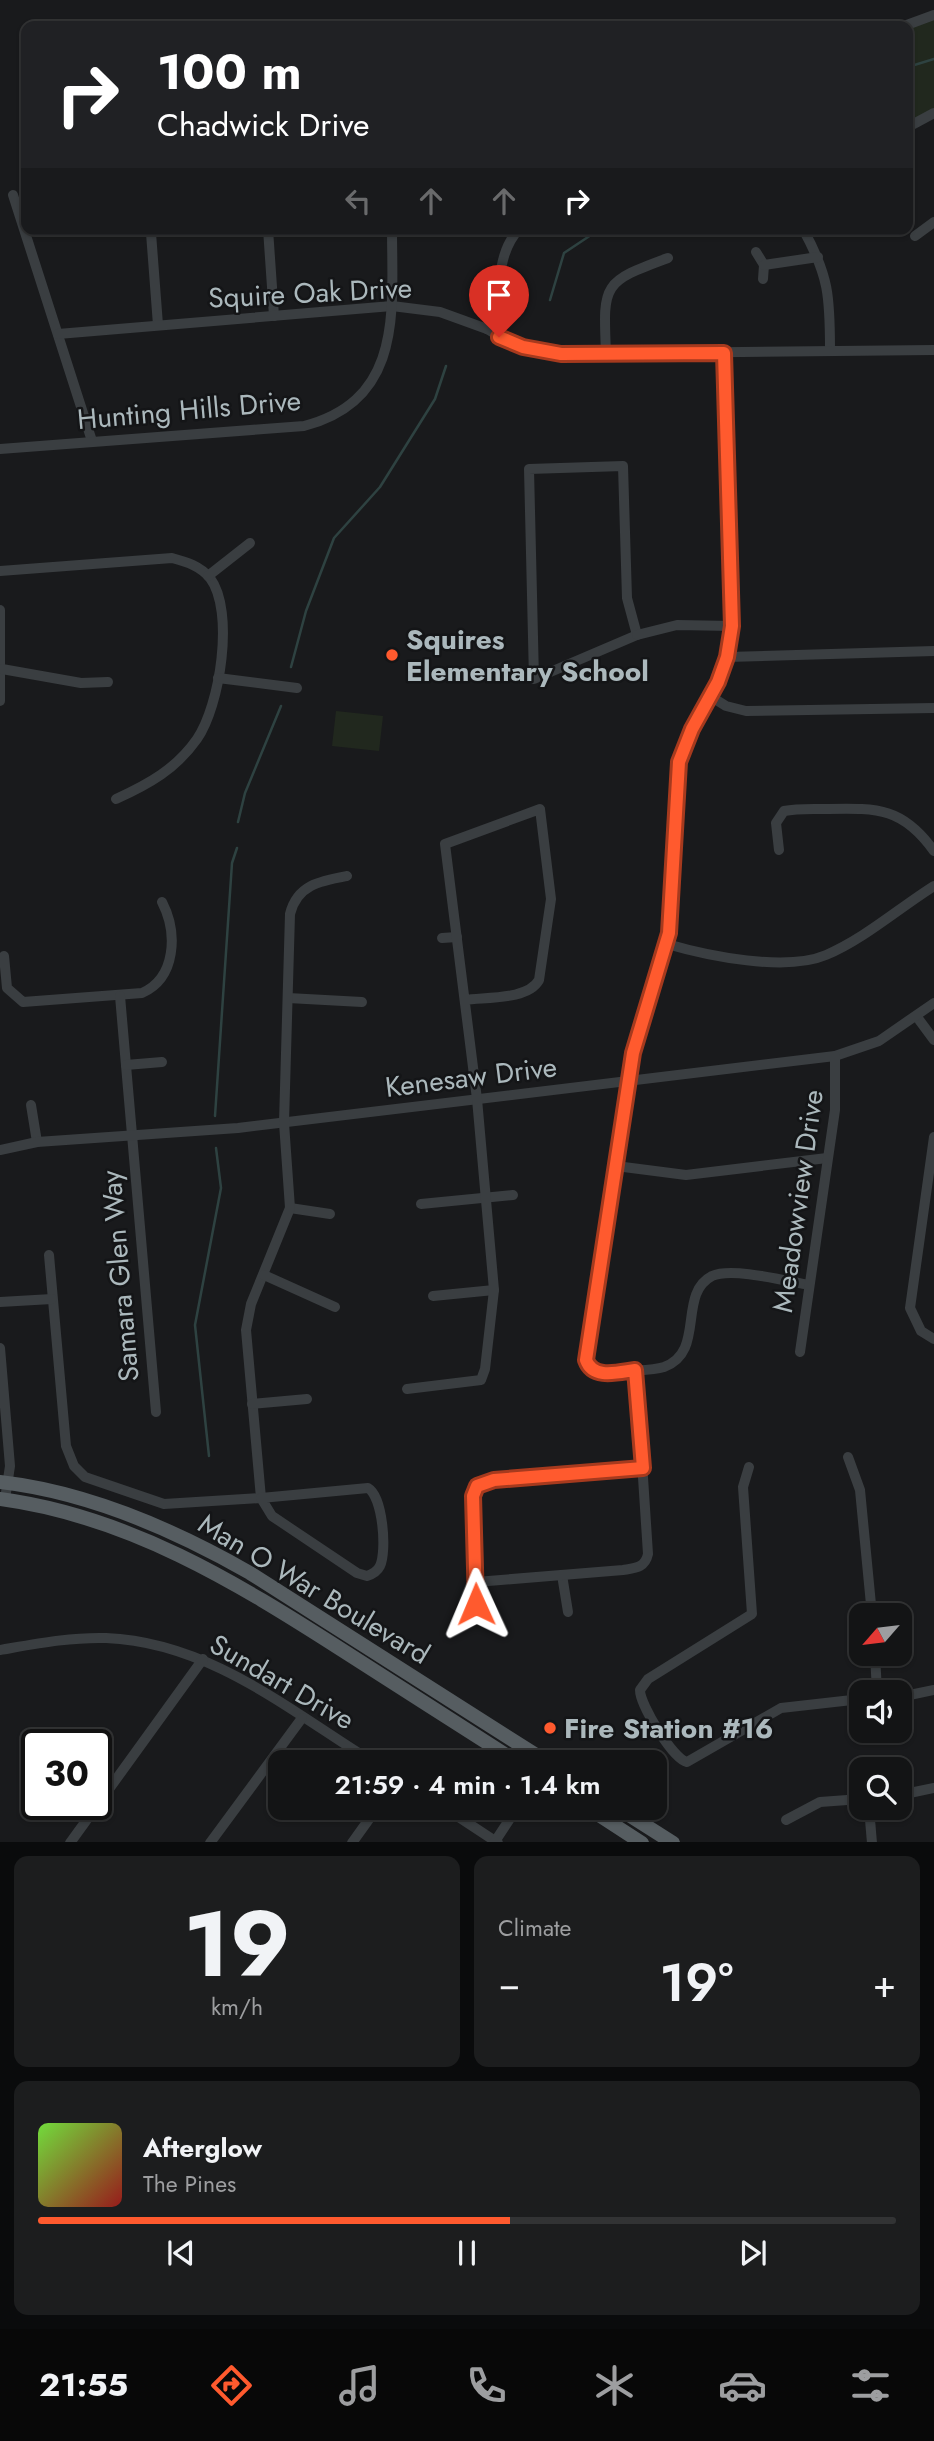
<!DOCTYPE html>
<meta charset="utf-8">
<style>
:root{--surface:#131415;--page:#1c1d1e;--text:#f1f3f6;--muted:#9d9ea0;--line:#323334;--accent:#ff5a2e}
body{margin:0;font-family:Jost,sans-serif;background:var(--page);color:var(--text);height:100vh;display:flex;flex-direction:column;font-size:26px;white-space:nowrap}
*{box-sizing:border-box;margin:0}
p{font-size:23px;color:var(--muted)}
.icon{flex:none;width:38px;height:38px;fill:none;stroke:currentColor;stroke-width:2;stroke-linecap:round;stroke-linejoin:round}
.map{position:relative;height:1842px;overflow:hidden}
.details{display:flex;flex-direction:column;gap:14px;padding:14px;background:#0a0b0c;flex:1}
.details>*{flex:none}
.top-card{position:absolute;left:21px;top:21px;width:892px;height:214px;border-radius:14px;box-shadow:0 2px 5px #0004,0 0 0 2px var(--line);background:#202124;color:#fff;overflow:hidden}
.needle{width:46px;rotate:242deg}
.fabs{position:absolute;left:849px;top:1603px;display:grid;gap:14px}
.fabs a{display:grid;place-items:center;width:63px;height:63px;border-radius:14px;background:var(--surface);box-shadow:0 2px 5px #0004,0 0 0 2px var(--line);font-size:35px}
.speed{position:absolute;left:21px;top:1729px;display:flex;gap:14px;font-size:35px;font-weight:700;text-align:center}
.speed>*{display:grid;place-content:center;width:91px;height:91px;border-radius:50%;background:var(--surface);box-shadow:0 2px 5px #0004,0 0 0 2px var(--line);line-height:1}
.speed .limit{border:4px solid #111;border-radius:10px;background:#fff;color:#111}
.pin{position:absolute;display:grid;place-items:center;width:60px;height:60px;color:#fff;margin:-72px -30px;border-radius:50% 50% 50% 0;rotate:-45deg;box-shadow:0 0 7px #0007}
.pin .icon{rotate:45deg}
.me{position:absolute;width:77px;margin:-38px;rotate:359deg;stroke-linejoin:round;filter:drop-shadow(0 0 5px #0008)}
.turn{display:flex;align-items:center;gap:24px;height:147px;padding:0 21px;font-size:32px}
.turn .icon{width:91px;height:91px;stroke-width:2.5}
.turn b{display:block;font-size:49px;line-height:60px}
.lanes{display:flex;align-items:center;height:66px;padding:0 21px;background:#0003;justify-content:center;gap:35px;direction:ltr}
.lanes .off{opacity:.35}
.big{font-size:52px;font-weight:600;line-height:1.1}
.details .card{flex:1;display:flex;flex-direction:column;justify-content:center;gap:10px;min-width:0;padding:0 24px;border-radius:14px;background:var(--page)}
.details .dial{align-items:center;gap:0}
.dial b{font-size:91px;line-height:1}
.song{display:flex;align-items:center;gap:21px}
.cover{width:84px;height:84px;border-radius:10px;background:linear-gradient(135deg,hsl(100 70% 55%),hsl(0 70% 35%))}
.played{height:7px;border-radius:4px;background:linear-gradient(90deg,var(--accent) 55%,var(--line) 55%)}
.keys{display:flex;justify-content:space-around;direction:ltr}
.heat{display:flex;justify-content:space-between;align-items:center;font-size:38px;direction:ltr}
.details .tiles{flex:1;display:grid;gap:14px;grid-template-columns:1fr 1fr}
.card:last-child{grid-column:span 2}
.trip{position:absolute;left:268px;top:1750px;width:399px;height:70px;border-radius:14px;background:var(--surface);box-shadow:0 2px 5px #0004,0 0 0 2px var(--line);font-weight:600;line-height:70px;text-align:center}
.tabs{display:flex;height:112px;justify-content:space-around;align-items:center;background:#080808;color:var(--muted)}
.tabs .icon{width:49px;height:49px}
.tabs .on{color:var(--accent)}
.tabs b{font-size:32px;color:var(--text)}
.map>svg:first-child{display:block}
</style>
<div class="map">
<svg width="934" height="1843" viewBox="0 0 934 1843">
<rect width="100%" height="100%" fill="#191a1c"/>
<g fill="#21281e">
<path d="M934,14V112L908,122V26Z"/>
<path d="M336,711L383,716L379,751L332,746Z"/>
</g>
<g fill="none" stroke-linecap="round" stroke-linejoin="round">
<g stroke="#2e4241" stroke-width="2.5">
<path d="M908,67L934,59"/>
<path d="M550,300L564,253L600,229"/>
<path d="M291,667L306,611L334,538L380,487L435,399L446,366"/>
<path d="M238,822L245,793L281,706"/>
<path d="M215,1116L232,863L237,848"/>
<path d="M209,1456L195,1325L221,1188L216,1148"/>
</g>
<g stroke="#3a3e41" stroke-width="10">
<path d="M904,26L934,15"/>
<path d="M908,127L934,113"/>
<path d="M13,195L92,441"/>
<path d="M268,229L274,316"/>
<path d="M803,229C829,276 830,297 830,350"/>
<path d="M151,233L158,325"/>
<path d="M915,236L934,222"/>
<path d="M756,252L764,265L763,279"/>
<path d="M764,265L818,257"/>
<path d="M487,329C504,295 493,258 519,229"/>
<path d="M58,334L392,306L440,312L487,329L509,342L561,354L934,350"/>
<path d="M606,353C603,284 602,282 668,258"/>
<path d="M724,353L731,641L718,682L692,729L679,762L669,933L633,1053L587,1363C595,1376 607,1373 621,1372C634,1370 651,1371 664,1367C706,1352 677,1294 712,1276C732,1267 786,1281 809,1285"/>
<path d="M0,449L304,426C404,400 392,310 392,229"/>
<path d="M623,466L627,598L637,635L534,679L529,469Z"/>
<path d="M0,571L172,558C187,562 200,566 210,578C235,611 220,706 197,739C176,769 149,784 116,799"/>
<path d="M208,576L250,543"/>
<path d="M0,610V701"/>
<path d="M637,635L677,625L732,626"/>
<path d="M727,657L934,651"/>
<path d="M2,669L81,683L108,682"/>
<path d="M218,678L297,688"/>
<path d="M710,696L726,706L746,711L934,708"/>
<path d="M779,850L776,823L784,811C798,808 814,809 828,809C879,808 903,808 934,851"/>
<path d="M442,938L457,937"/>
<path d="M667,944C708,956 786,972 826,955C864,939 899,908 934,886"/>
<path d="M4,956L7,988L23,1002L142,993C176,978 178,933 162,902"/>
<path d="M120,996L156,1412"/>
<path d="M288,998L362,1002"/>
<path d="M917,1017L934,1040"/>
<path d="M126,1065L162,1062"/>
<path d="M31,1105L37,1142"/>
<path d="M934,1137L910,1308L921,1331L934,1339"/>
<path d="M0,1150L37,1142L238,1128L835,1056L879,1041L934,1003"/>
<path d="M616,1166L686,1175L827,1158"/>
<path d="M421,1204L513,1195"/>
<path d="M290,1208L330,1214"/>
<path d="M49,1255L66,1446L74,1466L85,1477L164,1504L261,1498L246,1330L251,1304L290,1208L284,1123L290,914C297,885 320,881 347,876"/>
<path d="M264,1275L335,1307"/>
<path d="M433,1296L494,1290"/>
<path d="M0,1302L52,1299"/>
<path d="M0,1348L10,1466L5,1499"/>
<path d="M800,1352L835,1110V1056"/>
<path d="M407,1389L481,1380L485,1369L494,1290L477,1099L445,844L540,809L551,899L539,980C528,1000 486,997 465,1000"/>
<path d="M252,1404L307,1399"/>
<path d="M848,1457L860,1490L872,1615"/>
<path d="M749,1467L743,1487L752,1614L648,1679L640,1690C640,1705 673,1759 687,1762L781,1708L861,1699"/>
<path d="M368,1488C383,1497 387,1551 380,1566C377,1572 373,1574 367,1576L357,1573L272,1516L261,1498Z"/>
<path d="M562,1575L568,1612"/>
<path d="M476,1582L623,1570C635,1568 645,1568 648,1554L636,1370"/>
<path d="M475,1619L473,1496L477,1486L494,1480L643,1468"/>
<path d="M0,1650C35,1644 70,1637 106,1638C209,1642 289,1710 373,1762"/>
<path d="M875,1654L877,1692"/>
<path d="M900,1697L934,1690"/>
<path d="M900,1795L934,1788"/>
<path d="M445,1808L498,1843"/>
<path d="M869,1808L872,1843"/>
<path d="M786,1820L820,1802L861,1799"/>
<path d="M70,1843L203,1659"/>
<path d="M210,1843L302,1718"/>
<path d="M352,1843L377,1808"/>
<path d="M494,1843L517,1808"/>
</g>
<g stroke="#565d61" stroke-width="14">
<path d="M0,1482C87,1492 175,1530 250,1573L547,1762"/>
<path d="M0,1499C128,1516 236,1582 342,1650C400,1687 459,1725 517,1762"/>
<path d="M588,1808L642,1843"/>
<path d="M618,1808L673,1843"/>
</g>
</g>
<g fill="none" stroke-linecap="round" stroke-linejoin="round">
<defs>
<path id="route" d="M476,1604L473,1496L477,1486L494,1480L643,1468L635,1370C619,1372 593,1380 586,1360L633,1053L669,933L679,762L692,729L718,682L727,657L732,626L724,353L561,354L523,347L499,337"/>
</defs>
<use href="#route" stroke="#a63a1e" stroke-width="18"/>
<use href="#route" stroke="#ff5a2e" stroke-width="12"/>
</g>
<g fill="#ff5a2e" stroke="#141517" stroke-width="2.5">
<circle cx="392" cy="655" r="7"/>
<circle cx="550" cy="1728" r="7"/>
</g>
<g text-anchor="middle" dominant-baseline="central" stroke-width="5" stroke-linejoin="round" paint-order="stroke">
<g font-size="28" fill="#abb8bc" stroke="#141517">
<text transform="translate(310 293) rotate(-3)">Squire Oak Drive</text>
<text transform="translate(189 410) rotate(-5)">Hunting Hills Drive</text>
<text transform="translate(471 1077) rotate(-7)">Kenesaw Drive</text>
<text transform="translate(798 1201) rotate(-82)">Meadowview Drive</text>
<text transform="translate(120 1276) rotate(-95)">Samara Glen Way</text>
<text transform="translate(314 1589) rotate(31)">Man O War Boulevard</text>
<text transform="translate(282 1682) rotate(30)">Sundart Drive</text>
</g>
<g font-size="28" font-weight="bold" fill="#abb8bc" stroke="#141517" text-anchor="start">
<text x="406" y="639">Squires<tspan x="406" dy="32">Elementary School</tspan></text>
<text x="564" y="1728">Fire Station #16</text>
</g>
</g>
</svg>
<div class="fabs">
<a><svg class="needle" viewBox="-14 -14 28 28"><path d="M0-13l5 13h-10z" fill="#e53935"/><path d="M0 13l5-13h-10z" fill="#9d9ea0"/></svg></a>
<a><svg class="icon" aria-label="sound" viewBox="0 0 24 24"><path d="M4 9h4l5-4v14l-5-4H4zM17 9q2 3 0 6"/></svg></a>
<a><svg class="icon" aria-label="search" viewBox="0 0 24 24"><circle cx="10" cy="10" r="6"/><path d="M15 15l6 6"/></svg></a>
</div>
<div class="speed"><div class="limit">30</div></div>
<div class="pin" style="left:499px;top:337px;background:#d93025"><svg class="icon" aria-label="arrive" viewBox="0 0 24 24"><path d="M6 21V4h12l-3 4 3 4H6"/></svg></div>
<svg class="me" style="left:476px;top:1604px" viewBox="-20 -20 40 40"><path d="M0-17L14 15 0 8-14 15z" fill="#ff5a2e" stroke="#fff" stroke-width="4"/></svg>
<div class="trip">21:59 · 4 min · 1.4 km</div>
<div class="top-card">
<div class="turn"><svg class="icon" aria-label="right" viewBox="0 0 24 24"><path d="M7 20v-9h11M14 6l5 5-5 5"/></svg><div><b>100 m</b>Chadwick Drive</div></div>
<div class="lanes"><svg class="icon off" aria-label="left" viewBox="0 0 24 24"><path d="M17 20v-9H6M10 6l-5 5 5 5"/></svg><svg class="icon off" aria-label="ahead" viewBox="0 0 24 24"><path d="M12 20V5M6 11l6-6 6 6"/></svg><svg class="icon off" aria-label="ahead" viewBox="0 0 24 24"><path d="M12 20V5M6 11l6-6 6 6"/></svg><svg class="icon" aria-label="right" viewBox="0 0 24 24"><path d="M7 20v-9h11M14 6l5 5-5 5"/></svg></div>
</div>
</div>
<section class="details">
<div class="tiles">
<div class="card dial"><b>19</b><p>km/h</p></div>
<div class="card"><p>Climate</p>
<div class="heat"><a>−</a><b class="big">19°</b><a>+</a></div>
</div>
<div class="card">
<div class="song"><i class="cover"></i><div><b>Afterglow</b><p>The Pines</p></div></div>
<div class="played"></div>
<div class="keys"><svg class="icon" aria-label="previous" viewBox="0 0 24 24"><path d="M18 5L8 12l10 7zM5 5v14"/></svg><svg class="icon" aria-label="pause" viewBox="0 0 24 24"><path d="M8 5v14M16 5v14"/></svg><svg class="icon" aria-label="next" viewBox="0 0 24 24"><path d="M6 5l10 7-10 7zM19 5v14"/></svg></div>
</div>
</div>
</section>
<nav class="tabs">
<b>21:55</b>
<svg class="icon on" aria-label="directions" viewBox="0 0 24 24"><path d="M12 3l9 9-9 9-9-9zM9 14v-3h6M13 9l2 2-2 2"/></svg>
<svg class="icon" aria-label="music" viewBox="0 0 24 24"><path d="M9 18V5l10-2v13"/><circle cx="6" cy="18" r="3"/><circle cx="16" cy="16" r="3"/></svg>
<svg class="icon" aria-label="phone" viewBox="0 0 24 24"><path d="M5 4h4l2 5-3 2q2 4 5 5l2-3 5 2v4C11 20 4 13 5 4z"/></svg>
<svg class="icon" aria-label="climate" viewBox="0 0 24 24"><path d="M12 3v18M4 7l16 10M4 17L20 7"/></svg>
<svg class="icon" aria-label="car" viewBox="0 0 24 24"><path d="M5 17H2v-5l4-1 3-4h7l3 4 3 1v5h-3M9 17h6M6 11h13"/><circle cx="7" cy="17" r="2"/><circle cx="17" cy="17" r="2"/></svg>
<svg class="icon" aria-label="filters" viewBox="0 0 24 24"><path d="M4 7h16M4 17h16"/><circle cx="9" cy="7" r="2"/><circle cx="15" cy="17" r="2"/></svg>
</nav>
